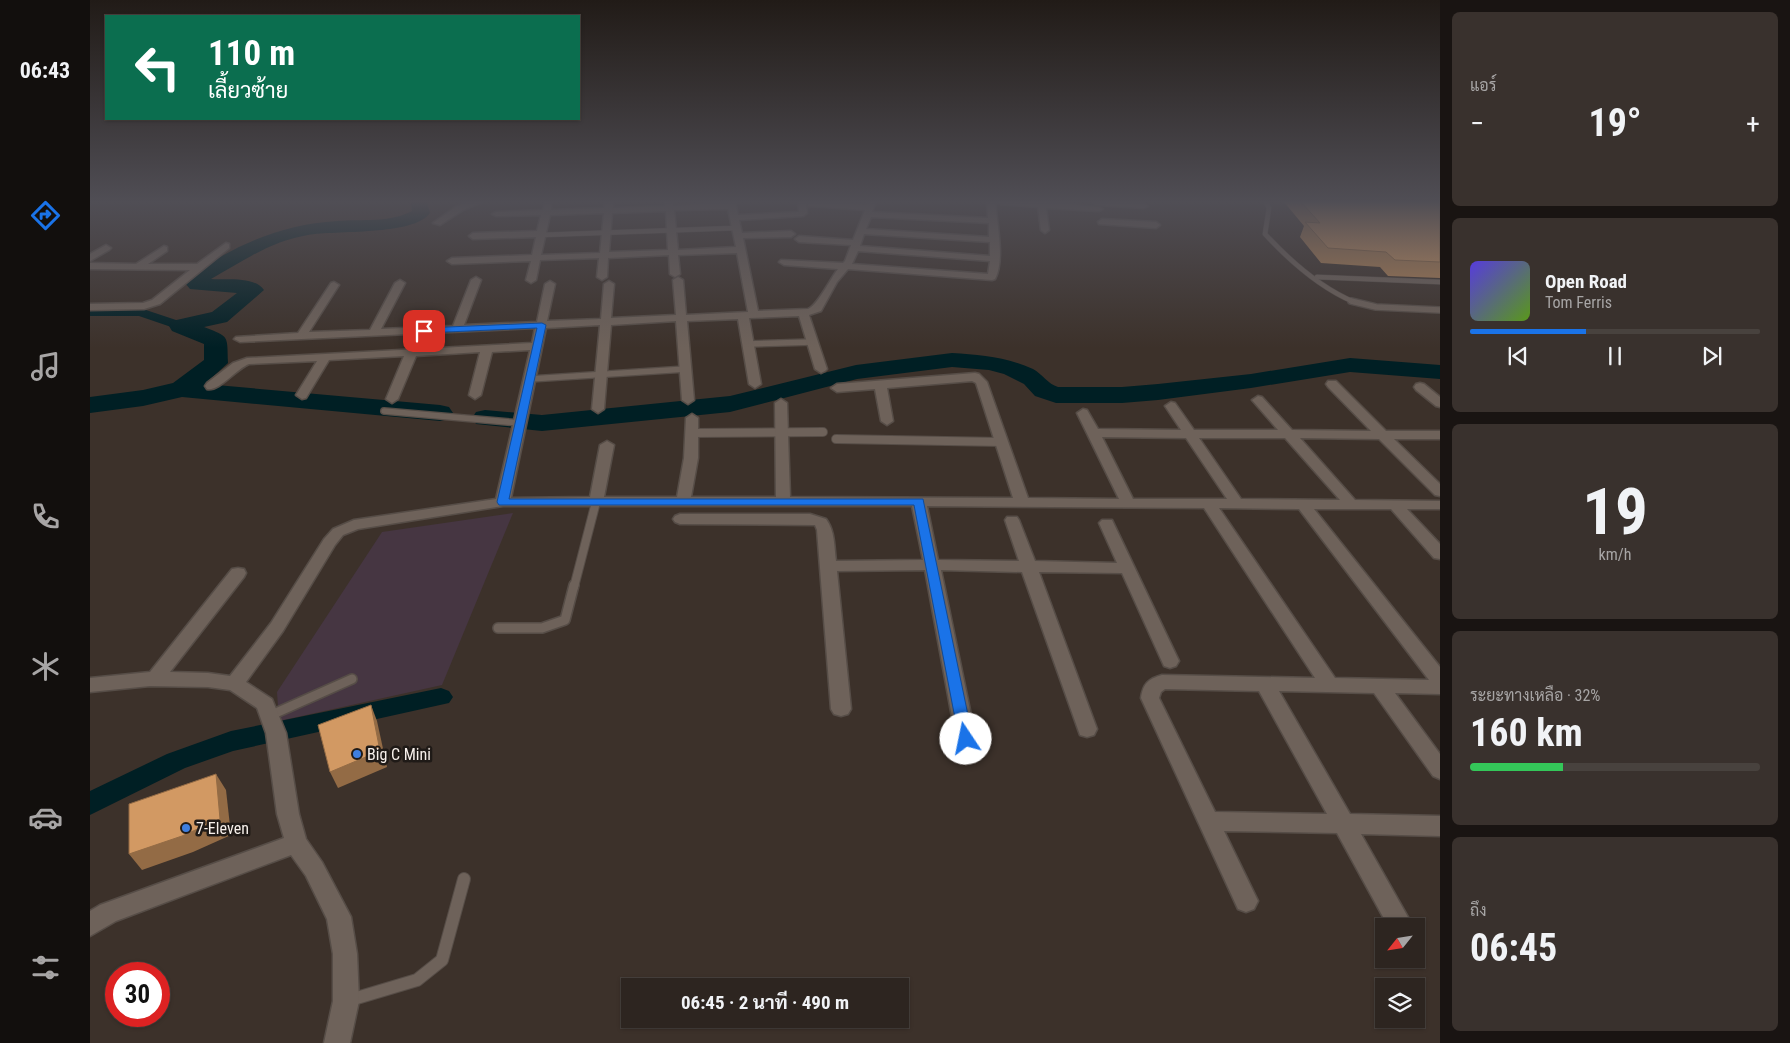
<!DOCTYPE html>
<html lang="th">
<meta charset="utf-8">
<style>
:root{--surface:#2d2520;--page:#39312d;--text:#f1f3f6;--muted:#a7a5a5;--line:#48423e;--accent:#1a73e8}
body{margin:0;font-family:"Roboto Condensed",Sarabun,sans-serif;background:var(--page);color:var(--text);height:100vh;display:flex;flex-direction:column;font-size:19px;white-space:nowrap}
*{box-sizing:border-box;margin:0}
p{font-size:16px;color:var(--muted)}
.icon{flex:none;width:28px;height:28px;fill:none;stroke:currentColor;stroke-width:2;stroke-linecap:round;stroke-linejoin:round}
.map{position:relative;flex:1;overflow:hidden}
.drawer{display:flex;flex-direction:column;gap:12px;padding:12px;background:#191412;width:350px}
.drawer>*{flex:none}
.top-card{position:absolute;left:15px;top:15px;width:475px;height:105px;border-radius:0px;box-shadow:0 1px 4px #0004,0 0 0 1px var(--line);background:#0b6e4f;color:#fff;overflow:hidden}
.needle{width:32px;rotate:240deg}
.controls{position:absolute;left:1285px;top:918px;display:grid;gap:10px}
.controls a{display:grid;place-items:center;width:50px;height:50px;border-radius:0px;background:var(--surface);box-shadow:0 1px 4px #0004,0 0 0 1px var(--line);font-size:25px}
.speed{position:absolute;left:15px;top:962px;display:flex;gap:10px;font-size:25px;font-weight:700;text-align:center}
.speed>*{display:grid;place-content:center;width:65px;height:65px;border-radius:50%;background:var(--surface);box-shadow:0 1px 4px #0004,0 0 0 1px var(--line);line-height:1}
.speed .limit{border:8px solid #d22;background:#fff;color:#111}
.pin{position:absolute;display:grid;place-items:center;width:42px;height:42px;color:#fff;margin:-21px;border-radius:10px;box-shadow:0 2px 8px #0006}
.me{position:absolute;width:55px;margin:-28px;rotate:349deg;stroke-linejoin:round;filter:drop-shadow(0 0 4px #0008)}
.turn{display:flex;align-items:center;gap:18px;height:105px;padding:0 20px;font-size:22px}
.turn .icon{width:65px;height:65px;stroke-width:2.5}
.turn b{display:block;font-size:35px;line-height:42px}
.big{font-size:38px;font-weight:700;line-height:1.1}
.drawer .widget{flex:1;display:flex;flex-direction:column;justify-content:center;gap:8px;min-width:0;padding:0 18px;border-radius:8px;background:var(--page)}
.drawer .dial{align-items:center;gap:0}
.dial b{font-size:65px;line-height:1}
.song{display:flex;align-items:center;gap:15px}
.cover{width:60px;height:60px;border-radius:8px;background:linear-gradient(135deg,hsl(250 70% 55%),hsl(90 70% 35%))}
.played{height:5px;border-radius:2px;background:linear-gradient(90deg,var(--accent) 40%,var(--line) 40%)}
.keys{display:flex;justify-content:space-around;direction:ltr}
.heat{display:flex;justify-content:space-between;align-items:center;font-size:28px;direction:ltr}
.charge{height:8px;border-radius:4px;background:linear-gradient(90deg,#34c759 32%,var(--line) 0)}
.trip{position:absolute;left:531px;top:978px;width:288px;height:50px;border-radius:0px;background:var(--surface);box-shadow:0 1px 4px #0004,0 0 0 1px var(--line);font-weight:700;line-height:50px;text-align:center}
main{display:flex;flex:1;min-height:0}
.tabs{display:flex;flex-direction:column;width:90px;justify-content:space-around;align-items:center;background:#120f0d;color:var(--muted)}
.tabs .icon{width:35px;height:35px}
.tabs .active{color:var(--accent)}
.tabs b{font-size:22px;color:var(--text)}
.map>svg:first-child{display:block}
</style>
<main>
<nav class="tabs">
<b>06:43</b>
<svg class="icon active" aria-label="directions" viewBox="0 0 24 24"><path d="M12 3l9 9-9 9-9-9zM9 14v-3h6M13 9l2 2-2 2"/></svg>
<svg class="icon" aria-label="music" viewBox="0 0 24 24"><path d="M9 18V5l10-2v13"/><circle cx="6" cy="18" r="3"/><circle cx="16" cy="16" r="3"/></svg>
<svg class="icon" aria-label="phone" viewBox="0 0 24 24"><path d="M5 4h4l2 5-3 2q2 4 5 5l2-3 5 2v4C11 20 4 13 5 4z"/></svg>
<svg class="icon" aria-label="climate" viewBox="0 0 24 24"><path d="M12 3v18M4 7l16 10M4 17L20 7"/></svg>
<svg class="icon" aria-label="car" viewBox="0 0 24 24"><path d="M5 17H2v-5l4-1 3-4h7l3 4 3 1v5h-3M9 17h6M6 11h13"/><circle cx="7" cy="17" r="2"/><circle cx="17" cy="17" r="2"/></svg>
<svg class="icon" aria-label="filters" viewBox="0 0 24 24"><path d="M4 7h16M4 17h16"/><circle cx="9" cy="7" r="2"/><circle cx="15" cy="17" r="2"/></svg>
</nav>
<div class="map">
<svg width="1350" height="1043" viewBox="0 0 1350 1043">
<rect width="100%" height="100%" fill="#3c312a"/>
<path fill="#463642" d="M423,513L352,685L189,721L187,692L292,532Z"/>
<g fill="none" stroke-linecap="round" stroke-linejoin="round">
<g fill="#001f24" fill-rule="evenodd">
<path d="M0,308H50L95,323L97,326L90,330L49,316H0Z"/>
<path d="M351,688L359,691L363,697L359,703L143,751L95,768L0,815V791L77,754L141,731Z"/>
</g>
<g fill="#001f24" fill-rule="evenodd">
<path d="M321,202H337L340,213C324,236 245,230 218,235C181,241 153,261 121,279C137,280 164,276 174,290L137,322L114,327C140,337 137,335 138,363L115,384L350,405L359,407L363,413L359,419L350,421L92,397L53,406L0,413V397L53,390L83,383L114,360V344L82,331L79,326L82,321L122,312L147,293L100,289L95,283C102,272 114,267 125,260C164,237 202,224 247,221C271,219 300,223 322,211Z"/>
<path d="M862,353C890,355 917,357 943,369C952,374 958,384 968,387H1032L1068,384L1161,374L1260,358L1350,365V379L1260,372L1161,388L1068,400L1032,403H966L945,396L934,384L914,374L899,370L862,367L767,379L640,412L452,431L386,424L382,418L386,412L395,410L452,415L640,396L766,365Z"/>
</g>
<defs>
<g id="lane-far4">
<path d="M1176,202L1179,208L1175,234C1199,260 1231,288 1264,302"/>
<path d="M450,235L646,228"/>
<path d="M1227,277L1350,282"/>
</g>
<g id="lane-far3">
<path d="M1261,301L1286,307L1350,310"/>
<path d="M658,344L722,342"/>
<path d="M440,379L596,369"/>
<path d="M294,411L430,423"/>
</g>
<g id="lane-far2">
<path d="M602,433L733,432"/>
<path d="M746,439L911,442"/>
<path d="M484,587L506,502"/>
</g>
<g id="lane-far1">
<path d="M408,628H452L475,620L484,585"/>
<path d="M179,716L262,679"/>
</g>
<path id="lane" d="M260,1000L327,980L352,960L374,879"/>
<g id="street">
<path d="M379,202H392L373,210L350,225L343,223L367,206Z"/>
<path d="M455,202H461V210L514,208L515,202H523V208L575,206V202H583V206L645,202L648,215L709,212L708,202H716L717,213L713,216L649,220L652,233L701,231L705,234L701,237L653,238L668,311L718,309C728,305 740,279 748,269L694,265L689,262L691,260L753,263L755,261L761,245L709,242L705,239L709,236L763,240L775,210L721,206H718V202L777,205L778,202H786L782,212L898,218L897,202H905C907,223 915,261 905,279L902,280L758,269L747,282L731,311L719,315L737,369L735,371L731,373L725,369L709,316L659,318L671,384L665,388L659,384L648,319L597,321L604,400L598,404L592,400L586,321L521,325L514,409L508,413L502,409L510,325L456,328L421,498L500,497L510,445L517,441L524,445L514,497H587L594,458L596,418L602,414L608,418V458L601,497H686L685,403L691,399L697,403L700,497L923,498L886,383L882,381L797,388L803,421L797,425L791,421L785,389L747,392L741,388L747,384L885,373L889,374L897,382L938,498L1029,499L987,413L993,409L997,410L1008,429L1091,430L1075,406L1081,402L1085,403L1104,430H1188L1162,400L1168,396L1172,397L1202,430L1281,431L1238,387L1236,384L1238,381H1246L1296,431H1350V439H1304L1350,484V496L1345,495L1289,439L1210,438L1265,500L1350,501V509H1317L1350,544V559L1344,558L1301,509H1224L1350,667V694L1305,693L1350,754V779L1343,776L1284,693L1189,691L1260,814L1350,816V836L1271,834L1323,926H1298L1247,833L1134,831L1168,901L1164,909L1156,912L1148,909L1051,698C1053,684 1058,679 1072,675L1225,678L1114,508L837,506L848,560L929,561L915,520L917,517H927L929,520L945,561L1027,563L1009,523L1012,520H1022L1089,661L1086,666L1080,668L1074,666L1032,573L949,572L1007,729L1004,735L997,737L990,735L932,572L851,570L886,739L883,745L876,747L869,745L866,739L835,570L747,571L761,709L758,714L751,716L744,714L741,709L727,530L725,525L590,524L585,522L583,519L585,516L590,514H720L736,519C745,531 744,546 746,561L833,560L822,506H413L268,529L253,535L245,545L193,631L156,682L182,699L184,704L196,733L209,814L216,839L232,862L261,917L267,954L269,1001L260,1043H234L243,1001V954L237,919L216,876L201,855L26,921L0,936V911L10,905L194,838L187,814L176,733L167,708L140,690L118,687L60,686L0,692V678L60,672L142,569L148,568L154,569L156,573L154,577L80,672L118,673L140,676L181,623L234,539L243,529L264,520L406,499L440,350L402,352L391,395L385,399L379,395L390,352L326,356L308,399L302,403L296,399L314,356L239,360L216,398L212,399L206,395L227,361L159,364C146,369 129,392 117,389L115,386L117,383L143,363L157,358L442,343L445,328L150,342L144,339L146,337L208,333L241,283L244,282L249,285L219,332L280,330L305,283L310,280L315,283L291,329L363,326L381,280L386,277L391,280L374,325L447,322L455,284L460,281L465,284L457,321L511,319L514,284L519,281L524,284L521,318L586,315L583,280L588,277L593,280L596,315L658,312L647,253L588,255L590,274L585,277L580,274L579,255L518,258L517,277L512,280L507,277L509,258L450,260L446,280L441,283L436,280L441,261L362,264L357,261L362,258L442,255L446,237L383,239L379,236L383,233L447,231L451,215L406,216L402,214L406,212L453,210ZM638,209L646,247L588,250L584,210ZM576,211L578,250L519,252L522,213ZM514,213L510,253L451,255L460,215ZM781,217L899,223V237L776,229ZM774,234L900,242V256L770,246ZM768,251L900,261L898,274L762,264ZM1012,437L1096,438L1137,499H1043ZM1109,438H1195L1250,500L1151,499ZM1129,508L1209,509L1339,680L1245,678ZM1075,689L1169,691L1237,814L1125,812L1069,698L1071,692Z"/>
<path d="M906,202H955L1009,207L1013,209L1009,211L956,208L959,230L955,233L951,230L948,207L910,204Z"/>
<path d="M1035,202L1054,204L1058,206L1054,208L1007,205L1003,203Z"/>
<path d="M1012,219L1066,222L1070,225L1066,228L1009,224L1008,222Z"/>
<path d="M136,243L139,244V248L70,304L54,309L0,310V304L53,303L62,300L100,270L0,269V263L46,264L74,246L77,247V251L58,264H107Z"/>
<path d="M16,245L21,248L19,250L0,261V254Z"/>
<path d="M1330,383L1334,384L1350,397V407L1346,406L1326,390L1324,387L1326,384Z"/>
</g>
</defs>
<use href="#lane-far4" stroke="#564d47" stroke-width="5.5"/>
<use href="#lane-far3" stroke="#564d47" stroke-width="8"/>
<use href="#lane-far2" stroke="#564d47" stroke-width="10"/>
<use href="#lane-far1" stroke="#564d47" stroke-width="12"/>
<use href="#lane" stroke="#564d47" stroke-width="14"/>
<use href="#street" stroke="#564d47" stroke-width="3"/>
<use href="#lane-far4" stroke="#6e625a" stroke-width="4.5"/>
<use href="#lane-far3" stroke="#6e625a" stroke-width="5.5"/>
<use href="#lane-far2" stroke="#6e625a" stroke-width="8"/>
<use href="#lane-far1" stroke="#6e625a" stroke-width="9"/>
<use href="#lane" stroke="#6e625a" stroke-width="12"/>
<use href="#street" fill="#6e625a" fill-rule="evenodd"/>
</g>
<path fill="#b58455" d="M1194,202H1350V278L1298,276L1290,267L1231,263L1210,237L1214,226Z"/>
<g fill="#936b45">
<path d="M281,705L287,721L297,767L248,788L240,772Z"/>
<path d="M126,774L136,790L141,835L103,852L52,870L39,854Z"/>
</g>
<g fill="#d29963" stroke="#936b45">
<path d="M1211,202H1350V262L1305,260L1296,252L1238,248L1215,222L1230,223Z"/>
<path d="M281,705L290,751L240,772L228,725Z"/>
<path d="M126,774L130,819L92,836L39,854V804Z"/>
</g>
<linearGradient id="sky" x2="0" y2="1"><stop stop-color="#211b17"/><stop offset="0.58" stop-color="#504e55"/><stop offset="1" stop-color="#504e55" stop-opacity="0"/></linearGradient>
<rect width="1350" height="348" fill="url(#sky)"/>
<path fill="#1a73e8" stroke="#114b97" d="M452,323L456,325L419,499H833L883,739L881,743L876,745L871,743L869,739L824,505H409L407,502L447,328L334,333L330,331L334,328Z"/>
<g fill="#3f7fe0" stroke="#1f1a17" stroke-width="2">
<circle cx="267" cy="754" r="5"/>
<circle cx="96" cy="828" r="5"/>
</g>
<g text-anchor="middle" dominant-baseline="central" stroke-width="5" stroke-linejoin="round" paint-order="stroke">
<g font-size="16" fill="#f7f0eb" stroke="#1f1a17" text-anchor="start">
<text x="277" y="754">Big C Mini</text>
<text x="106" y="828">7-Eleven</text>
</g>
</g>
</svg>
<div class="controls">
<a><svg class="needle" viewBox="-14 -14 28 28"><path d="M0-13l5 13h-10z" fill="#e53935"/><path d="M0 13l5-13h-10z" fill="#a7a5a5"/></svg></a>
<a><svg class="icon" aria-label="layers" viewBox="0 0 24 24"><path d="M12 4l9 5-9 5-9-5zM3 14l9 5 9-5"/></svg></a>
</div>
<div class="speed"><div class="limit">30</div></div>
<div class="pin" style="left:334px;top:331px;background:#d93025"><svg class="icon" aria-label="arrive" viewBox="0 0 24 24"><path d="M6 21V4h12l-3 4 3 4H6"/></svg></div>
<svg class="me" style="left:876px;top:739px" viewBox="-20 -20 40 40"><circle r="19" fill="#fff"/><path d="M0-13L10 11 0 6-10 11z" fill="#1a73e8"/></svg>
<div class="trip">06:45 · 2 นาที · 490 m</div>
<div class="top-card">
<div class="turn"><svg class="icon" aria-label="left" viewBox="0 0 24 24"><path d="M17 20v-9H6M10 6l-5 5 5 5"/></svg><div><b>110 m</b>เลี้ยวซ้าย</div></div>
</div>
</div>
<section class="drawer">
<div class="widget"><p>แอร์</p>
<div class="heat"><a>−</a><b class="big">19°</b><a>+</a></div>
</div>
<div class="widget">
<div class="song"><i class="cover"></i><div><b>Open Road</b><p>Tom Ferris</p></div></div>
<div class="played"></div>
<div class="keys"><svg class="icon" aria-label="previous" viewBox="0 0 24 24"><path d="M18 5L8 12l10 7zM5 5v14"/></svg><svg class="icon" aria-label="pause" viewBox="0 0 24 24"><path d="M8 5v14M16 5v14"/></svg><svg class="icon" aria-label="next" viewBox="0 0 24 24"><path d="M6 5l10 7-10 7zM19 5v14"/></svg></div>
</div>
<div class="widget dial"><b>19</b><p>km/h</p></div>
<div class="widget"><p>ระยะทางเหลือ · 32%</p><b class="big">160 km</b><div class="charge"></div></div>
<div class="widget"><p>ถึง</p><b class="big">06:45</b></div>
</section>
</main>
